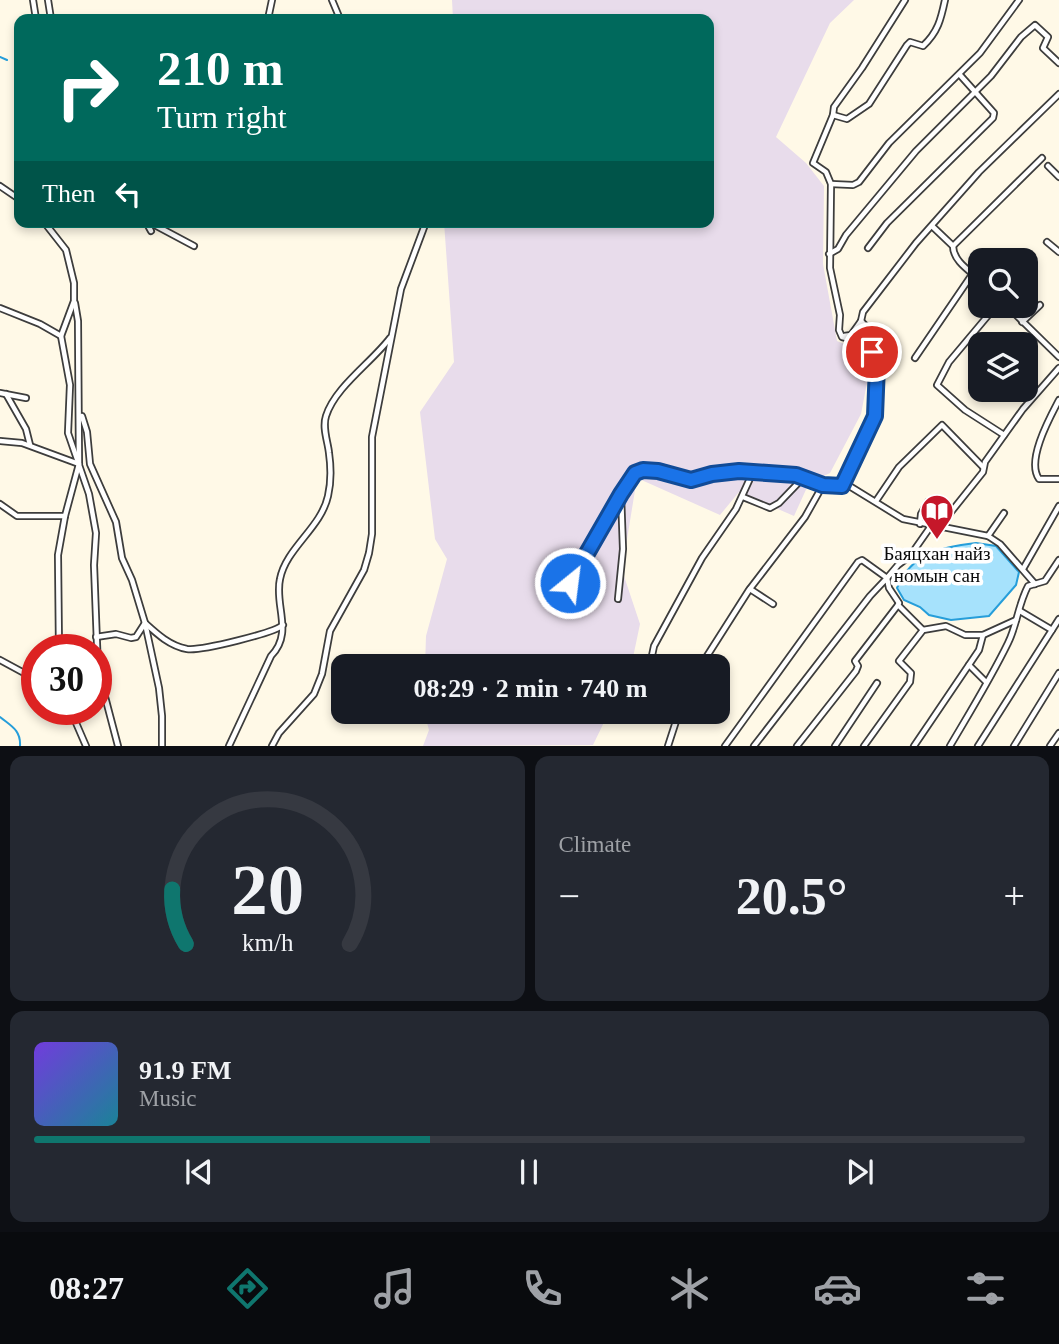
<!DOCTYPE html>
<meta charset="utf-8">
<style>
:root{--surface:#171b24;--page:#242831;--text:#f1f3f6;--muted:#9ea1a6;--line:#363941;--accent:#0f766e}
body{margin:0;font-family:"Times New Roman",serif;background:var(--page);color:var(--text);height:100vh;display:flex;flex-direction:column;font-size:26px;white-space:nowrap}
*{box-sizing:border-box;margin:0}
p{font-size:23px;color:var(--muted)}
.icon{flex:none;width:38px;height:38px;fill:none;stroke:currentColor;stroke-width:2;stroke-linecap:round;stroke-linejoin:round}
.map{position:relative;height:746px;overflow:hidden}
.side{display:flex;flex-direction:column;gap:10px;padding:10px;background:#0d0f14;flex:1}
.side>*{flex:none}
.hud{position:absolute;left:14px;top:14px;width:700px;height:214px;border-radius:14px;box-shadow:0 4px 10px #0003;background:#00695c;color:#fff;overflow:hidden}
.controls{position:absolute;left:968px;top:248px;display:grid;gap:14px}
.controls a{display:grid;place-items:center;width:70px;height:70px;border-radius:14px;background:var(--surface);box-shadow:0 4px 10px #0003;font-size:35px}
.speed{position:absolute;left:21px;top:634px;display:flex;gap:14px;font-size:35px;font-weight:700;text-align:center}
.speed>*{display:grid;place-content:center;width:91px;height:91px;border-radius:50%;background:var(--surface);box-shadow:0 4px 10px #0003;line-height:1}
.speed .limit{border:10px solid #d22;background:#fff;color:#111}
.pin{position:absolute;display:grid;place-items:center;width:60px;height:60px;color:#fff;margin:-30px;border:4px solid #fff;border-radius:50%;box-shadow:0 2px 7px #0007}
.me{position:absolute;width:77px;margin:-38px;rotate:29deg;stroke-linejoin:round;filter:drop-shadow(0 0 5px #0008)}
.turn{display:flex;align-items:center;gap:24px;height:147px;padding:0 28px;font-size:32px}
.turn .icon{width:91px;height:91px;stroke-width:2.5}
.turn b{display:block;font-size:49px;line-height:60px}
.then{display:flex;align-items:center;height:66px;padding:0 28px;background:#0003;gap:14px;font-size:26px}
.big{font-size:52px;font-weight:700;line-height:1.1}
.side .tile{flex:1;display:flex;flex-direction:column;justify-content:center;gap:10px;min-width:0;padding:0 24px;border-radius:14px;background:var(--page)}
.side .dial{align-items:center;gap:0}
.dial svg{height:182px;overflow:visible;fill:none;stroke:var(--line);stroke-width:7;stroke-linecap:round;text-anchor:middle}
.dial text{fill:var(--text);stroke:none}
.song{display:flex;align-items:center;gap:21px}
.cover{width:84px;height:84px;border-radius:10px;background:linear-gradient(135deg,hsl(260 70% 55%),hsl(190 70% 35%))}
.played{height:7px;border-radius:4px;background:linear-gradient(90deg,var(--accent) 40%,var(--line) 40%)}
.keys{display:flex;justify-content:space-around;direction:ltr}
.heat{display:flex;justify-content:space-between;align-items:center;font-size:38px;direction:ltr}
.side .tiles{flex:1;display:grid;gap:10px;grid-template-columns:1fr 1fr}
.tile:last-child{grid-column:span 2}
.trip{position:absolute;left:331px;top:654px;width:399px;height:70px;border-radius:14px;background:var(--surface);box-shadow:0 4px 10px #0003;font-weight:700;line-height:70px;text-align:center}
.tab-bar{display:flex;height:112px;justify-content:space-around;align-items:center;background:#090b0e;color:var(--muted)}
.tab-bar .icon{width:49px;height:49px}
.tab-bar .on{color:var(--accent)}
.tab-bar b{font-size:32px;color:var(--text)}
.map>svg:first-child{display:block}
</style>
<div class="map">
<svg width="1059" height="746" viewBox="0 0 1059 746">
<rect width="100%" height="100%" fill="#fff9e7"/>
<g fill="#e8dceb">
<path d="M452,0H854L830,23L776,137L806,163L824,186L823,264L837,341L862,351L870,367L861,414L830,473L809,483L794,516L739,492L720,515L637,478L622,570L640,624L631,667H425L426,636L447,559L435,539L420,412L454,362L444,222H709V19H453Z"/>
<path d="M424,712H609L593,745L423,746L429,730Z"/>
</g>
<path fill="#a6e2fc" stroke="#269eda" stroke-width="2" d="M976,543L996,546L1019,572L1016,585L989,616L951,620L929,615L920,607L904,600L897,588C912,552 942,547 976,543Z"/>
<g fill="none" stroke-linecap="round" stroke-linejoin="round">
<g stroke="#269eda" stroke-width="2">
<path d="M0,57L7,60"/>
<path d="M0,717C11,726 21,730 20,746"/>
</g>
<defs>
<g id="minor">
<path d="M33,0L36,19"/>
<path d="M48,0L51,19"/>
<path d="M332,0L340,19"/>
<path d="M268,19L272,0"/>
<path d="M833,115L847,119L869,104L907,45L910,42L923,46C938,32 941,19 945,0"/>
<path d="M1048,166L1059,177"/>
<path d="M831,184L853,185L859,182L889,143L980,53L1019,0"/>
<path d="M0,186L19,199"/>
<path d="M44,222L66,250L74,283V301L61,336L70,385L68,433L89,494L96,533L94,565L98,670L118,746"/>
<path d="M146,222L151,231"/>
<path d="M149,222L194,246"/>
<path d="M932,226L953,246C953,261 970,271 980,280"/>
<path d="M1047,242L1059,252"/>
<path d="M953,246L1042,158"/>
<path d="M868,248L887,223L993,118L994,113L960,75"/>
<path d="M829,254L838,249L846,235L916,151L991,76L1021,37L1035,25L1048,37L1043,48L1059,63"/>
<path d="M1001,261L1003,259L1005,261"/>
<path d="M996,306L949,362L937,385L965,410L1004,435"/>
<path d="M1007,306L1059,357"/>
<path d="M0,308L40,324L61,336"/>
<path d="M861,321L877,337V343L872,352"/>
<path d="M1022,322L1040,305"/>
<path d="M844,336L851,335L861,321L863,312L916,243L979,172L1059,94"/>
<path d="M915,358L973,273"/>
<path d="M0,393L26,398"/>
<path d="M6,394L26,429L30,445"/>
<path d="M1059,400C1049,419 1026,461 1039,479H1059"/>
<path d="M82,416L87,432L90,464L116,522L122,558L132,580L145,623L159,688L162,716V746"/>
<path d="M0,441L22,443L79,464"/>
<path d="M842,486L875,416L877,365L872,352L863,342L842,337L839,330L840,315L830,268L831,184L826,172L813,163L833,115L834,107L862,68L905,0"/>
<path d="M743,497L770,508L779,503L804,477"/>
<path d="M876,501L899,467L942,425L983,467"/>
<path d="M0,504L17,516H65"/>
<path d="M920,524L921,514L928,502"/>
<path d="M939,527L983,472L985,462L1023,409L1059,368"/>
<path d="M988,536L1004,513"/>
<path d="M1023,569L1059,506"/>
<path d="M570,583L620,496"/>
<path d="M750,589L773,604"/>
<path d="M618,599L623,549L621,494L635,473L650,470L691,479L712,474L739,471L805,477L823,485"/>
<path d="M1020,611L1052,630"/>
<path d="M96,637L116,634L131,638L136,637L145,623C157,634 170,646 187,649C201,651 274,633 283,625"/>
<path d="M59,649L58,555L65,516L79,464L78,321L75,303"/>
<path d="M0,660L37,680"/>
<path d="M650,665L654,646L702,558L736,509L753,472"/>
<path d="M969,665L986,682"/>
<path d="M700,667L749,590L805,517L823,485L851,487L903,519L988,536L1000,544L1035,584"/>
<path d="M70,709L86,746"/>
<path d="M229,746L271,656C294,633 274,605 280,579C286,548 321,528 328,496C331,483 331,467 329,453C328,442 322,428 326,416C335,387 372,362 390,338"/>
<path d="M272,746L279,733L314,694L322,674L330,631L364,570L369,553L372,534V437L401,289L426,222"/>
<path d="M668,746L679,712"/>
<path d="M725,746L858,562L862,560L887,578L898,565L910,556L931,526"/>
<path d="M754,746L870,596L887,578L889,588L899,603L898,605L923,630"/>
<path d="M797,746L856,671L858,666L855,661L898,605"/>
<path d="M835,746L877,683"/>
<path d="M864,746L910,682L911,673L899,661L923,630L946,626L965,635H983"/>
<path d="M914,746L979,650L983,635L1016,620"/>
<path d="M950,746C970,712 991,678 1008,643C1017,625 1018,605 1028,586L1045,581L1059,560"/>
<path d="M978,746L1059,619"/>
<path d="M1014,746L1059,673"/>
<path d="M1050,746L1059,733"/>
</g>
</defs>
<use href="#minor" stroke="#3d3d3d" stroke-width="8"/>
<use href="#minor" stroke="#fff" stroke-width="4.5"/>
</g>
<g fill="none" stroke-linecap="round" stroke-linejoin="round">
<defs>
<path id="route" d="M570,583L621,494L635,473L643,470L658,471L691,480L712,474L739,471L796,475L823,485L842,486L875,416L877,365L872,352"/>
</defs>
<use href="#route" stroke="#114b97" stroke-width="18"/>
<use href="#route" stroke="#1a73e8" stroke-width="12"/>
</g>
<defs>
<symbol id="library-pin" viewBox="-11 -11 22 30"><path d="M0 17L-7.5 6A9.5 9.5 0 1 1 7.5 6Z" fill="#c5172a" stroke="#fff"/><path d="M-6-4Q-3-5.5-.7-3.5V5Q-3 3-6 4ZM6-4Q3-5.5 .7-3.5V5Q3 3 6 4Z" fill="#fff"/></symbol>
</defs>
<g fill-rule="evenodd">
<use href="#library-pin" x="918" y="492" width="38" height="52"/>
</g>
<g text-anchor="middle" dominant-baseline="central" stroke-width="7" stroke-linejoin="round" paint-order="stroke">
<g font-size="19" fill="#0a0a0a" stroke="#fff">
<text x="937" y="553">Баяцхан найз<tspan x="937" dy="22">номын сан</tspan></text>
</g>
</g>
</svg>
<div class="controls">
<a><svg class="icon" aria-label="search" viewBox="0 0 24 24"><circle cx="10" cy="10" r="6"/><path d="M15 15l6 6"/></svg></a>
<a><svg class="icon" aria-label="layers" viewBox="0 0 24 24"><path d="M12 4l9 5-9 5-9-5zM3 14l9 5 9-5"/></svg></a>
</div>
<div class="speed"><div class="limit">30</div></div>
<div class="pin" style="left:872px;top:352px;background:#d93025"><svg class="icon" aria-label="arrive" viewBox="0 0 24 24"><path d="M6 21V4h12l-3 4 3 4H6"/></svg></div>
<svg class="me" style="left:570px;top:583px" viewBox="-20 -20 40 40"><circle r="17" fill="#1a73e8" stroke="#fff" stroke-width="3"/><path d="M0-11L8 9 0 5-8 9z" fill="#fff"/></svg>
<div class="trip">08:29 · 2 min · 740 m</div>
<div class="hud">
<div class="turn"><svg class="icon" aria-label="right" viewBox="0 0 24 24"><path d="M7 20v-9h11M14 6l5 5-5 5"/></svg><div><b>210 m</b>Turn right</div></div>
<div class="then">Then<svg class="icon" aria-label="left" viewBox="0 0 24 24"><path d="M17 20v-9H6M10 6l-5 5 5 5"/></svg></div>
</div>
</div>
<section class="side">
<div class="tiles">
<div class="tile dial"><svg viewBox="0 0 100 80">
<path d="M14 69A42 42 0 1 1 86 69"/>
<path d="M14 69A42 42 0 0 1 8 45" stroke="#0f766e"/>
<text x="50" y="56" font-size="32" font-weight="700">20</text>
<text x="50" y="72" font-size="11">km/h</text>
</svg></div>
<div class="tile"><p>Climate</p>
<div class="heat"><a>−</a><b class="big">20.5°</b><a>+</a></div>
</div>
<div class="tile">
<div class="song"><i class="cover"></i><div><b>91.9 FM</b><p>Music</p></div></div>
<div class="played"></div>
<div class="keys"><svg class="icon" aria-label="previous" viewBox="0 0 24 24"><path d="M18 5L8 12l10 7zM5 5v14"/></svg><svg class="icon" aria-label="pause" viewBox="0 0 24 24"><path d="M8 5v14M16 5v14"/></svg><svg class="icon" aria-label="next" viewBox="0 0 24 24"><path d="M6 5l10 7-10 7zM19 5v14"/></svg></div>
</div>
</div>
</section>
<nav class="tab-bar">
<b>08:27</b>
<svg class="icon on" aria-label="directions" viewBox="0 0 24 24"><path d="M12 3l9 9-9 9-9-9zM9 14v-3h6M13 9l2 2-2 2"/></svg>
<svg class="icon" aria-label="music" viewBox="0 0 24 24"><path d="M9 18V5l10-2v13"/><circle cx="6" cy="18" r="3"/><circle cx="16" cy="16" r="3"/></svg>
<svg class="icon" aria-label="phone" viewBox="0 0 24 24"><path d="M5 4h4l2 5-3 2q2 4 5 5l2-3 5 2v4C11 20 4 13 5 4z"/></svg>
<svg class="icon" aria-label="climate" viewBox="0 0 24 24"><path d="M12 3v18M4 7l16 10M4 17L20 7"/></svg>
<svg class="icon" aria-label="car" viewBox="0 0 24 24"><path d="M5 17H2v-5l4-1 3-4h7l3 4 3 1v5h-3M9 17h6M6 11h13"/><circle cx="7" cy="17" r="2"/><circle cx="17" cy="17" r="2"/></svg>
<svg class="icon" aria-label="filters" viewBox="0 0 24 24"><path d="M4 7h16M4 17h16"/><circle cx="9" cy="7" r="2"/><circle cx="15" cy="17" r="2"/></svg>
</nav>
